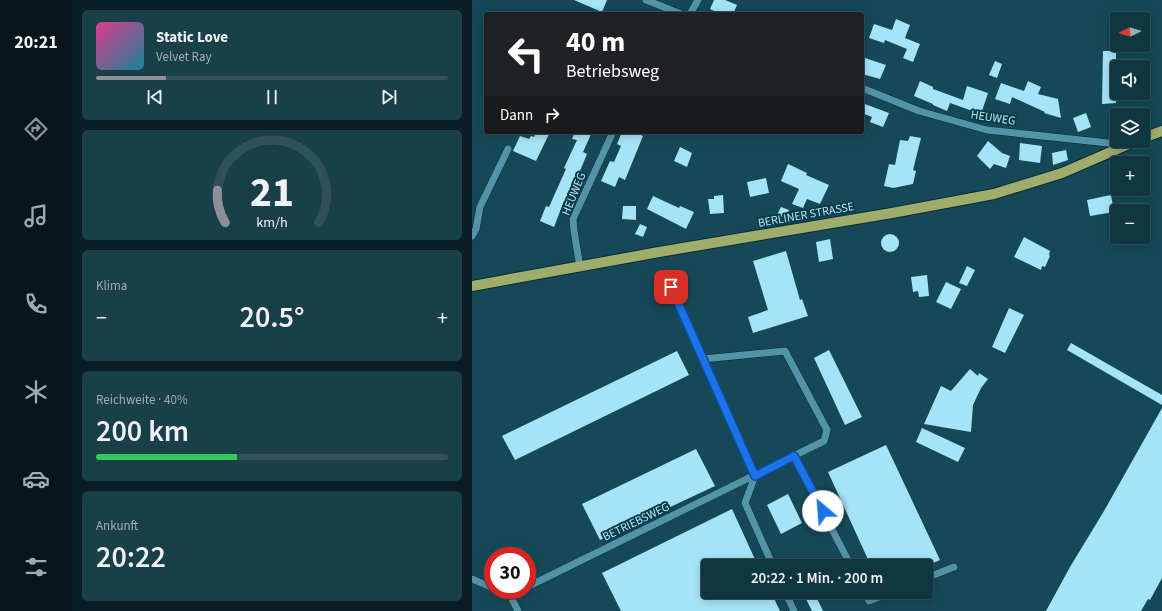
<!DOCTYPE html>
<html lang="de">
<meta charset="utf-8">
<style>
:root{--surface:#103741;--page:#193f48;--text:#f1f3f6;--muted:#9cacb1;--line:#30515a;--accent:#8c9099}
body{margin:0;font-family:"Source Sans 3",sans-serif;background:var(--page);color:var(--text);height:100vh;display:flex;flex-direction:column;font-size:15px;white-space:nowrap}
*{box-sizing:border-box;margin:0}
p{font-size:13px;color:var(--muted)}
.icon{flex:none;width:22px;height:22px;fill:none;stroke:currentColor;stroke-width:2;stroke-linecap:round;stroke-linejoin:round}
.map{position:relative;flex:1;overflow:hidden}
.sheet{display:flex;flex-direction:column;gap:10px;padding:10px;background:#091e24;width:400px}
.sheet>*{flex:none}
.guide{position:absolute;left:12px;top:12px;width:380px;height:122px;border-radius:4px;box-shadow:0 2px 10px #0003,0 0 0 1px var(--line);background:#202124;color:#fff;overflow:hidden}
.needle{width:26px;rotate:265deg}
.controls{position:absolute;left:638px;top:12px;display:grid;gap:8px}
.controls a{display:grid;place-items:center;width:40px;height:40px;border-radius:4px;background:var(--surface);box-shadow:0 2px 10px #0003,0 0 0 1px var(--line);font-size:20px}
.speed{position:absolute;left:12px;top:547px;display:flex;gap:8px;font-size:20px;font-weight:700;text-align:center}
.speed>*{display:grid;place-content:center;width:52px;height:52px;border-radius:50%;background:var(--surface);box-shadow:0 2px 10px #0003,0 0 0 1px var(--line);line-height:1}
.speed .limit{border:6px solid #d22;background:#fff;color:#111}
.pin{position:absolute;display:grid;place-items:center;width:34px;height:34px;color:#fff;margin:-17px;border-radius:8px;box-shadow:0 2px 6px #0006}
.me{position:absolute;width:44px;margin:-22px;rotate:333deg;stroke-linejoin:round;filter:drop-shadow(0 0 3px #0008)}
.turn{display:flex;align-items:center;gap:14px;height:84px;padding:0 16px;font-size:18px}
.turn .icon{width:52px;height:52px;stroke-width:2.5}
.turn b{display:block;font-size:28px;line-height:34px}
.then{display:flex;align-items:center;height:38px;padding:0 16px;background:#0003;gap:8px;font-size:15px}
.big{font-size:30px;font-weight:600;line-height:1.1}
.sheet .widget{flex:1;display:flex;flex-direction:column;justify-content:center;gap:6px;min-width:0;padding:0 14px;border-radius:6px;background:var(--page)}
.sheet .dial{align-items:center;gap:0}
.dial svg{height:104px;overflow:visible;fill:none;stroke:var(--line);stroke-width:7;stroke-linecap:round;text-anchor:middle}
.dial text{fill:var(--text);stroke:none}
.song{display:flex;align-items:center;gap:12px}
.cover{width:48px;height:48px;border-radius:6px;background:linear-gradient(135deg,hsl(330 70% 55%),hsl(190 70% 35%))}
.played{height:4px;border-radius:2px;background:linear-gradient(90deg,var(--accent) 20%,var(--line) 20%)}
.keys{display:flex;justify-content:space-around;direction:ltr}
.heat{display:flex;justify-content:space-between;align-items:center;font-size:22px;direction:ltr}
.charge{height:6px;border-radius:3px;background:linear-gradient(90deg,#34c759 40%,var(--line) 0)}
.trip{position:absolute;left:229px;top:559px;width:232px;height:40px;border-radius:4px;background:var(--surface);box-shadow:0 2px 10px #0003,0 0 0 1px var(--line);font-weight:600;line-height:40px;text-align:center}
main{display:flex;flex:1;min-height:0}
.tabs{display:flex;flex-direction:column;width:72px;justify-content:space-around;align-items:center;background:#06161a;color:var(--muted)}
.tabs .icon{width:28px;height:28px}
.tabs .on{color:var(--accent)}
.tabs b{font-size:18px;color:var(--text)}
.map>svg:first-child{display:block}
</style>
<main>
<nav class="tabs">
<b>20:21</b>
<svg class="icon on" aria-label="directions" viewBox="0 0 24 24"><path d="M12 3l9 9-9 9-9-9zM9 14v-3h6M13 9l2 2-2 2"/></svg>
<svg class="icon" aria-label="music" viewBox="0 0 24 24"><path d="M9 18V5l10-2v13"/><circle cx="6" cy="18" r="3"/><circle cx="16" cy="16" r="3"/></svg>
<svg class="icon" aria-label="phone" viewBox="0 0 24 24"><path d="M5 4h4l2 5-3 2q2 4 5 5l2-3 5 2v4C11 20 4 13 5 4z"/></svg>
<svg class="icon" aria-label="climate" viewBox="0 0 24 24"><path d="M12 3v18M4 7l16 10M4 17L20 7"/></svg>
<svg class="icon" aria-label="car" viewBox="0 0 24 24"><path d="M5 17H2v-5l4-1 3-4h7l3 4 3 1v5h-3M9 17h6M6 11h13"/><circle cx="7" cy="17" r="2"/><circle cx="17" cy="17" r="2"/></svg>
<svg class="icon" aria-label="filters" viewBox="0 0 24 24"><path d="M4 7h16M4 17h16"/><circle cx="9" cy="7" r="2"/><circle cx="15" cy="17" r="2"/></svg>
</nav>
<section class="sheet">
<div class="widget">
<div class="song"><i class="cover"></i><div><b>Static Love</b><p>Velvet Ray</p></div></div>
<div class="played"></div>
<div class="keys"><svg class="icon" aria-label="previous" viewBox="0 0 24 24"><path d="M18 5L8 12l10 7zM5 5v14"/></svg><svg class="icon" aria-label="pause" viewBox="0 0 24 24"><path d="M8 5v14M16 5v14"/></svg><svg class="icon" aria-label="next" viewBox="0 0 24 24"><path d="M6 5l10 7-10 7zM19 5v14"/></svg></div>
</div>
<div class="widget dial"><svg viewBox="0 0 100 80">
<path d="M14 69A42 42 0 1 1 86 69"/>
<path d="M14 69A42 42 0 0 1 8 44" stroke="#8c9099"/>
<text x="50" y="56" font-size="32" font-weight="700">21</text>
<text x="50" y="72" font-size="11">km/h</text>
</svg></div>
<div class="widget"><p>Klima</p>
<div class="heat"><a>−</a><b class="big">20.5°</b><a>+</a></div>
</div>
<div class="widget"><p>Reichweite · 40%</p><b class="big">200 km</b><div class="charge"></div></div>
<div class="widget"><p>Ankunft</p><b class="big">20:22</b></div>
</section>
<div class="map">
<svg width="690" height="611" viewBox="0 0 690 611">
<rect width="100%" height="100%" fill="#164957"/>
<g fill="#a5e3f7">
<path d="M102,0H135L130,12Z"/>
<path d="M242,0H253L265,5L261,14H249L238,9Z"/>
<path d="M424,19L438,25L433,38L448,44L441,62L431,58L435,49L413,40L412,43L397,38L402,24L420,30Z"/>
<path d="M631,51H644V103L630,104Z"/>
<path d="M390,57L414,65L408,79L390,74Z"/>
<path d="M523,61L530,64L525,78L517,75Z"/>
<path d="M448,81L461,87V89L491,100L495,86L516,93L509,114L478,103L475,111L461,105V104L442,96Z"/>
<path d="M556,81L569,87L566,94L586,99L589,118L572,113L573,112L540,97L538,104L523,99L529,83L552,91Z"/>
<path d="M390,103L417,113L411,127L398,122L400,117L390,113Z"/>
<path d="M614,113L619,127L606,132L601,118Z"/>
<path d="M64,132H78L64,161L41,151L48,136L57,139L59,136L62,137Z"/>
<path d="M103,132H120L111,152L115,154L95,202L92,201L82,227L68,221L74,206L77,207L94,169L92,168L105,140L100,139Z"/>
<path d="M150,132H162L171,136L153,180L147,177L143,187L129,181L138,161L142,162L149,146L145,144Z"/>
<path d="M438,136L449,138L441,170L444,171L441,184L421,188L412,186L417,164L423,165L428,140L436,141Z"/>
<path d="M516,141L530,153L538,156L534,168L522,164L518,169L505,156Z"/>
<path d="M548,143L570,146L568,163L547,160Z"/>
<path d="M208,147L220,153L215,167L202,161Z"/>
<path d="M594,150L596,160L581,165L580,153Z"/>
<path d="M316,164L335,173L334,175L357,185L348,204L335,199L331,208L320,204L327,189L309,181Z"/>
<path d="M294,178L297,193L278,197L275,182Z"/>
<path d="M251,195L252,213L238,214L236,199H242V196Z"/>
<path d="M639,195L642,212L618,216L615,200Z"/>
<path d="M181,196L207,208L208,206L222,212L214,229L175,209Z"/>
<path d="M151,206H164V220L150,219Z"/>
<path d="M309,207L317,210L314,218L305,215Z"/>
<path d="M168,224L175,227L171,237L163,234Z"/>
<circle cx="418" cy="243" r="9"/>
<path d="M552,237L578,251L577,255L578,256L573,267L570,266L569,270L542,257Z"/>
<path d="M358,239L361,259L347,262L344,242Z"/>
<path d="M314,251L328,300L330,299L336,316L281,333L276,317L296,310L281,261Z"/>
<path d="M495,266L503,270L495,286L487,283Z"/>
<path d="M455,275L457,296L447,297L446,291L441,292L439,277Z"/>
<path d="M474,282L489,289L479,309L464,302Z"/>
<path d="M537,308L552,315L533,353L520,347Z"/>
<path d="M599,343L690,395V405L595,350Z"/>
<path d="M357,350L390,417L373,425L342,358Z"/>
<path d="M205,351L217,375L43,460L30,436Z"/>
<path d="M498,369L506,376L507,373L516,379L509,388L501,405L499,432L452,424L469,386L479,391Z"/>
<path d="M690,408V578L678,600L676,599L669,611H574L598,567L632,511Z"/>
<path d="M450,428L493,448L486,462L444,442Z"/>
<path d="M414,445L468,560L455,566H399L356,472Z"/>
<path d="M224,449L243,486L128,540L110,504Z"/>
<path d="M316,494L330,523L309,534L295,505Z"/>
<path d="M260,509L286,566H236V592H299L308,611H149L130,573Z"/>
<path d="M339,592H342L351,611H340L332,595Z"/>
</g>
<g fill="none" stroke-linecap="round" stroke-linejoin="round">
<defs>
<g id="minor">
<path d="M174,0L209,14"/>
<path d="M218,14L226,0"/>
<path d="M390,88L447,111L515,130L655,145"/>
<path d="M0,236L4,229L8,207L36,149"/>
<path d="M108,267L102,231L101,219L141,132"/>
<path d="M199,287L283,476L273,503L301,566"/>
<path d="M322,456L379,566"/>
<path d="M454,578L482,567"/>
<path d="M0,579L21,588"/>
<path d="M55,587L352,441L355,430L313,351L231,359"/>
<path d="M26,590L38,595"/>
<path d="M313,592L322,611"/>
<path d="M392,592L397,601L420,592"/>
<path d="M46,611L38,595L49,590"/>
</g>
<g id="major">
<path d="M671,138L690,131"/>
<path d="M0,286L187,252L420,213L522,194L590,173L664,141"/>
</g>
</defs>
<use href="#minor" stroke="#092d37" stroke-width="8"/>
<use href="#major" stroke="#092d37" stroke-width="12"/>
<use href="#minor" stroke="#5393a7" stroke-width="7"/>
<use href="#major" stroke="#9fac6b" stroke-width="10"/>
</g>
<g fill="none" stroke-linecap="round" stroke-linejoin="round">
<defs>
<path id="route" d="M199,287L283,476L322,456L351,511"/>
</defs>
<use href="#route" stroke="#114b97" stroke-width="10"/>
<use href="#route" stroke="#1a73e8" stroke-width="7"/>
</g>
<g text-anchor="middle" dominant-baseline="central" stroke-width="4" stroke-linejoin="round" paint-order="stroke">
<g font-size="12" fill="#c1e0eb" stroke="#073e4c">
<text transform="translate(521 118) rotate(9)">HEUWEG</text>
<text transform="translate(102 194) rotate(-68)">HEUWEG</text>
<text transform="translate(334 215) rotate(-10)">BERLINER STRASSE</text>
<text transform="translate(164 522) rotate(-26)">BETRIEBSWEG</text>
</g>
</g>
</svg>
<div class="controls">
<a><svg class="needle" viewBox="-14 -14 28 28"><path d="M0-13l5 13h-10z" fill="#e53935"/><path d="M0 13l5-13h-10z" fill="#9cacb1"/></svg></a>
<a><svg class="icon" aria-label="sound" viewBox="0 0 24 24"><path d="M4 9h4l5-4v14l-5-4H4zM17 9q2 3 0 6"/></svg></a>
<a><svg class="icon" aria-label="layers" viewBox="0 0 24 24"><path d="M12 4l9 5-9 5-9-5zM3 14l9 5 9-5"/></svg></a>
<a>+</a>
<a>−</a>
</div>
<div class="speed"><div class="limit">30</div></div>
<div class="pin" style="left:199px;top:287px;background:#d93025"><svg class="icon" aria-label="arrive" viewBox="0 0 24 24"><path d="M6 21V4h12l-3 4 3 4H6"/></svg></div>
<svg class="me" style="left:351px;top:511px" viewBox="-20 -20 40 40"><circle r="19" fill="#fff"/><path d="M0-13L10 11 0 6-10 11z" fill="#1a73e8"/></svg>
<div class="trip">20:22 · 1 Min. · 200 m</div>
<div class="guide">
<div class="turn"><svg class="icon" aria-label="left" viewBox="0 0 24 24"><path d="M17 20v-9H6M10 6l-5 5 5 5"/></svg><div><b>40 m</b>Betriebsweg</div></div>
<div class="then">Dann<svg class="icon" aria-label="right" viewBox="0 0 24 24"><path d="M7 20v-9h11M14 6l5 5-5 5"/></svg></div>
</div>
</div>
</main>
